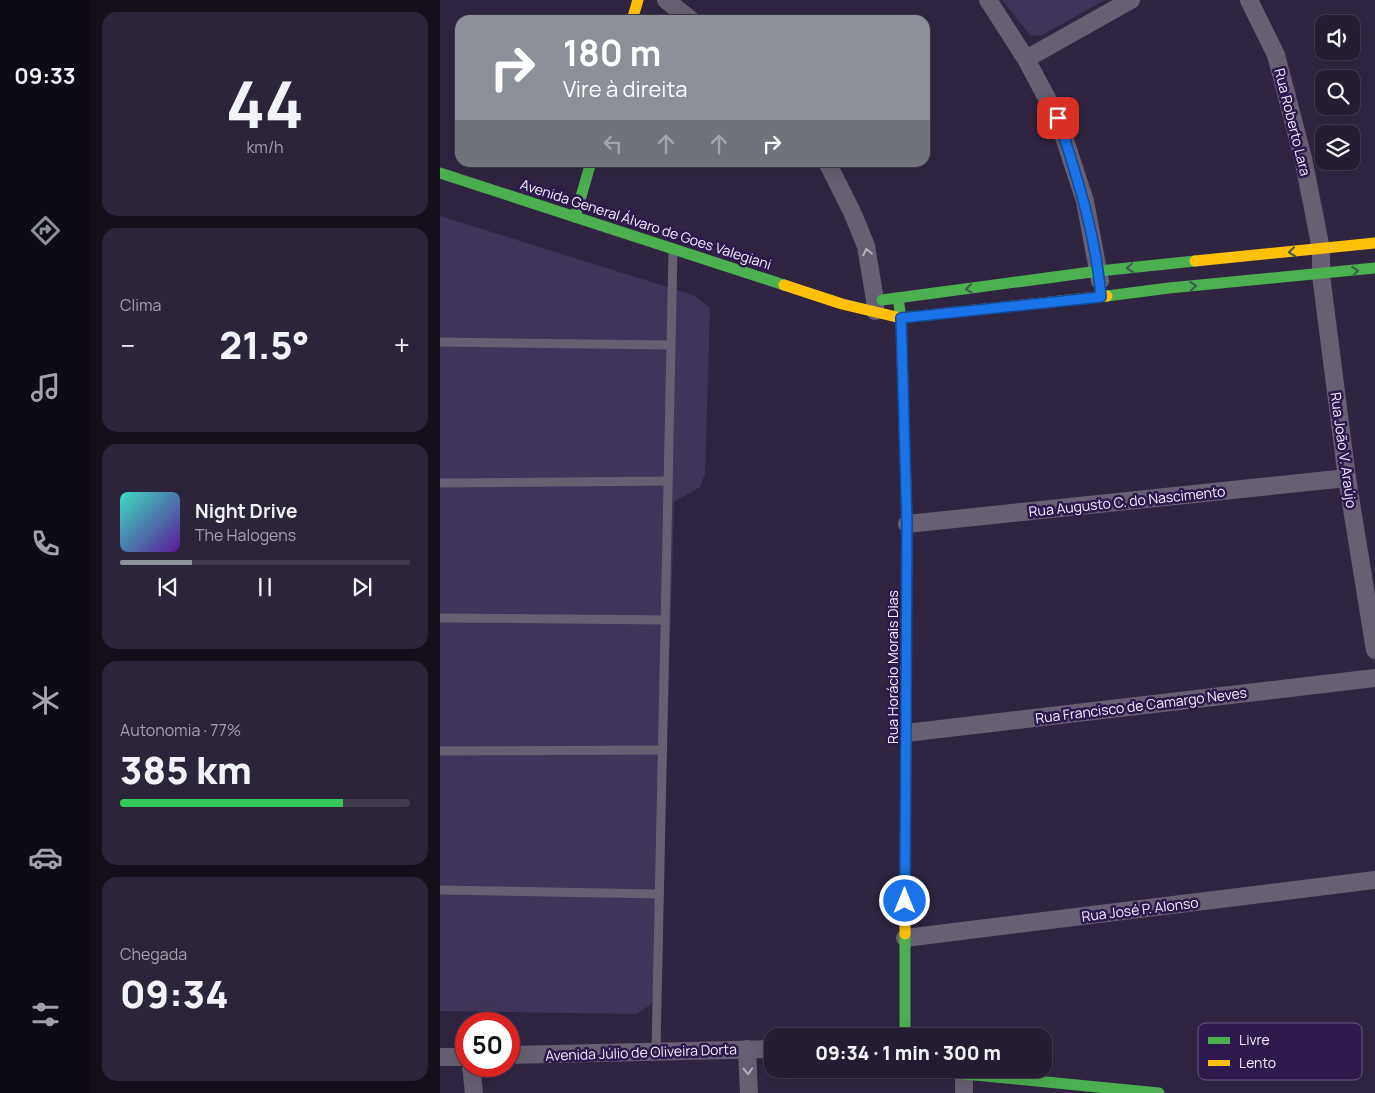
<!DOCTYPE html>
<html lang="pt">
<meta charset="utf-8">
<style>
:root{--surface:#241c31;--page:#2c2539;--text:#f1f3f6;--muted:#a3a1ab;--line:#413a4d;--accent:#8c9099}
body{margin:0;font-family:Manrope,sans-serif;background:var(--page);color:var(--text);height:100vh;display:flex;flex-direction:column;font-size:19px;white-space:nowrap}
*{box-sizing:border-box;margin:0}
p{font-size:16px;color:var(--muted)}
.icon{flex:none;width:28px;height:28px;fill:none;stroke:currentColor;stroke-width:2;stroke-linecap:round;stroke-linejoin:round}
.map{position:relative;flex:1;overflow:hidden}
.details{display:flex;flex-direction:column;gap:12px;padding:12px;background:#140f1b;width:350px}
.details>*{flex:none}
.top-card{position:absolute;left:15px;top:15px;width:475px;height:152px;border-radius:15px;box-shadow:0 5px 20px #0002,0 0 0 1px var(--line);background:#8c9099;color:#fff;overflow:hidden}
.fabs{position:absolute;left:875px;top:15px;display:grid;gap:10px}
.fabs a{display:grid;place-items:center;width:45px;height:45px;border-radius:10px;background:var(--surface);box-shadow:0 5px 20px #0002,0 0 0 1px var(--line);font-size:25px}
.speed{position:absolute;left:15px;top:1012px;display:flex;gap:10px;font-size:25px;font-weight:700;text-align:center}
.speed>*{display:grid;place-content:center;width:65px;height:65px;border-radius:50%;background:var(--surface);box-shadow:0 5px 20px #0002,0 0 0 1px var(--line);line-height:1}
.speed .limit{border:8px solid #d22;background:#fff;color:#111}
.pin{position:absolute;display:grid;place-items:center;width:42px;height:42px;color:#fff;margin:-21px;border-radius:10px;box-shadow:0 2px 8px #0006}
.me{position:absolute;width:55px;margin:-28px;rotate:0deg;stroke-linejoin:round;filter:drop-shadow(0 0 4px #0008)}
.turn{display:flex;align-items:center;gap:18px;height:105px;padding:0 25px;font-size:22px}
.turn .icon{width:65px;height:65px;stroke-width:2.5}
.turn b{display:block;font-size:35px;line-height:42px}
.lanes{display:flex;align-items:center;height:48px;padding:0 25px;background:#0003;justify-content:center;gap:25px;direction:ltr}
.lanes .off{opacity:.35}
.big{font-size:38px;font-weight:800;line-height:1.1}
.details .card{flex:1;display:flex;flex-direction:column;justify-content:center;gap:8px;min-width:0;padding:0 18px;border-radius:15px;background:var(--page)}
.details .dial{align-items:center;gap:0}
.dial b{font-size:65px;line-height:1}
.song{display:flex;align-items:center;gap:15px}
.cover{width:60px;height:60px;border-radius:8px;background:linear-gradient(135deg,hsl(170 70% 55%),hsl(270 70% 35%))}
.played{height:5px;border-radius:2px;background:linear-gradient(90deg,var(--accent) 25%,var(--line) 25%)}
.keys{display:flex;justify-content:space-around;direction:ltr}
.heat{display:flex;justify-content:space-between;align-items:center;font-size:28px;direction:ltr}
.charge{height:8px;border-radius:4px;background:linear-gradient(90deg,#34c759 77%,var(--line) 0)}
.trip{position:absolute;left:324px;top:1028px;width:288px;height:50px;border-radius:15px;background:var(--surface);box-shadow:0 5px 20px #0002,0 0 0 1px var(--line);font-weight:800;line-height:50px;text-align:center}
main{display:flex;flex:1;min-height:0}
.dock{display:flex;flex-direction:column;width:90px;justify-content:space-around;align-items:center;background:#0e0b14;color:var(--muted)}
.dock .icon{width:35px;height:35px}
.dock .on{color:var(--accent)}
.dock b{font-size:22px;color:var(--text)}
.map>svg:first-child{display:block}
</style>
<main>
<nav class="dock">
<b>09:33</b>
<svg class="icon on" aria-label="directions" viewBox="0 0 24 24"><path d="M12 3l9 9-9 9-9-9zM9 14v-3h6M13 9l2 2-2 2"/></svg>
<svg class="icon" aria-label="music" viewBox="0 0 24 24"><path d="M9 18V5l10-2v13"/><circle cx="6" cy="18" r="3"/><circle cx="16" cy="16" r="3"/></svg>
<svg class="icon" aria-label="phone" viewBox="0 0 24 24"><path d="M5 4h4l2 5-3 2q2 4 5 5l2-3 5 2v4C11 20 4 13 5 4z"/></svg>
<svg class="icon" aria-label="climate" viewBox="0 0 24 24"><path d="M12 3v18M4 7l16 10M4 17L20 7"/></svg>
<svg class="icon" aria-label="car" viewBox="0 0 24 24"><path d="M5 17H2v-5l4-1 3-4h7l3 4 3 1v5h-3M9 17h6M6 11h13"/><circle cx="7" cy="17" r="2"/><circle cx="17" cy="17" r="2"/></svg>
<svg class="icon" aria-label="filters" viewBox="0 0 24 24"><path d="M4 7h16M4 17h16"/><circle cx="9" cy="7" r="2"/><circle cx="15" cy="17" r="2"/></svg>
</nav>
<section class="details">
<div class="card dial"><b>44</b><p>km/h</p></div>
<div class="card"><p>Clima</p>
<div class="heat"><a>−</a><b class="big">21.5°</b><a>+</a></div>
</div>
<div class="card">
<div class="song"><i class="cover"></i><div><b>Night Drive</b><p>The Halogens</p></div></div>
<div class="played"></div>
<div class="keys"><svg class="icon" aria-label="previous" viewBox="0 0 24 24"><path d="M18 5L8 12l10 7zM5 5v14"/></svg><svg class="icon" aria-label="pause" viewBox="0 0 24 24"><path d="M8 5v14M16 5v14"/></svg><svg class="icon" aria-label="next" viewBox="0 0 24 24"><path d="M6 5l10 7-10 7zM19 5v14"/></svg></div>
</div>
<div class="card"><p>Autonomia · 77%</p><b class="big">385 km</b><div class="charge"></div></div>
<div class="card"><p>Chegada</p><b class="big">09:34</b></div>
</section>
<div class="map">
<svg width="935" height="1093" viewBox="0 0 935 1093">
<rect width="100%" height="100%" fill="#302541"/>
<g fill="#403458">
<path d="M562,0H665L602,35L591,36Z"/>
<path d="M0,216L253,295L270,308L265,474L260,487L234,502L220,998L197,1014L0,1011Z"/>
</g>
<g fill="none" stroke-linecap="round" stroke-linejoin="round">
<g stroke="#666072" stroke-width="9">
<path d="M0,342L231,345"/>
<path d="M0,483L228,481"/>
<path d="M0,618L225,620"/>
<path d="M0,751L222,750"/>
<path d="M0,890L219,894"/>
<path d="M216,1051L233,252"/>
</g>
<g stroke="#666072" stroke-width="18">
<path d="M226,0L251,20"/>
<path d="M548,0L586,59L618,119L645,201L660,281"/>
<path d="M809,0L836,55L863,158L881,249V275L907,478L935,650"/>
<path d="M586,59L691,0"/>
<path d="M387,162L413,214L426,246L435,300V311"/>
<path d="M467,524L907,478"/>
<path d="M466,733L935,678"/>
<path d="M465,938L935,880"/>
<path d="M307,1049L309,1093"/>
<path d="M69,1055L332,1049"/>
<path d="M0,1057H26"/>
<path d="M31,1066L34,1093"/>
<path d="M524,1093V1074"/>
</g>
<g stroke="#4caf50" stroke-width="11">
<path d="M0,173L344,285"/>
<path d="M135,217L151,162"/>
<path d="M667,296L729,288L935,268"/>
<path d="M458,298L461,318L467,524L466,670"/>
<path d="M442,300L659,271L755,261"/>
<path d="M465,1036V934"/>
<path d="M511,1069L524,1074L719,1093"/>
</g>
<g stroke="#ffc107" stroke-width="11">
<path d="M192,20L198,0"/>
<path d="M755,261L935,243"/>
<path d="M344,285L402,304L461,318L667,296"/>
<path d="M465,934L466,670"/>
</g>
</g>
<defs><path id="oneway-chevron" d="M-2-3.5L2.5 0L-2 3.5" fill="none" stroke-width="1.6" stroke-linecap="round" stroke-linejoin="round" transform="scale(1.25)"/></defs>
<g stroke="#b4afbe">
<use href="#oneway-chevron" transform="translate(427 252) rotate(-101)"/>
<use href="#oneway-chevron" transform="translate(308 1071) rotate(87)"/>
</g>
<g stroke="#3b5c4e">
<use href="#oneway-chevron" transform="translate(852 252) rotate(174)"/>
<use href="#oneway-chevron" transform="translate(690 268) rotate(174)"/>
<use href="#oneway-chevron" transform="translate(915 271) rotate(-7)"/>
<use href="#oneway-chevron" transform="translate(753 286) rotate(-5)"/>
<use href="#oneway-chevron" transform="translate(529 289) rotate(172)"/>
</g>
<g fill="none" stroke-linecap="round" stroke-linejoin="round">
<defs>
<path id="route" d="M465,901L467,524L461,318L661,297C656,235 637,177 618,118"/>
</defs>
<use href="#route" stroke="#114b97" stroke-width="12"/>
<use href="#route" stroke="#1a73e8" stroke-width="9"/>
</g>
<g text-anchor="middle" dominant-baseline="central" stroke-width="5" stroke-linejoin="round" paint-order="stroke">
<g font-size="14" fill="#f3effd" stroke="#2d194d">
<text transform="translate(853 122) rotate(76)">Rua Roberto Lara</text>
<text transform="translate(206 224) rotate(18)">Avenida General Álvaro de Goes Valegiani</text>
<text transform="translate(904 450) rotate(82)">Rua João V. Araújo</text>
<text transform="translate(687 501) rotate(-6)">Rua Augusto C. do Nascimento</text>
<text transform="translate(452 667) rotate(-90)">Rua Horácio Morais Dias</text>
<text transform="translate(701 705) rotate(-7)">Rua Francisco de Camargo Neves</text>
<text transform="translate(700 909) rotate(-7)">Rua José P. Alonso</text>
<text transform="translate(201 1052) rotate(-2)">Avenida Júlio de Oliveira Dorta</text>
</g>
</g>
<rect x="758" y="1023" width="164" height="57" rx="8" fill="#2d194d" stroke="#685982" stroke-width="1"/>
<rect x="768" y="1037" width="22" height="7" fill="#4caf50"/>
<rect x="768" y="1060" width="22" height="6" fill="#ffc107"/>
<g font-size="14" fill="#f3effd">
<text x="799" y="1045">Livre</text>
<text x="799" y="1068">Lento</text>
</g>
</svg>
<div class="fabs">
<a><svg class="icon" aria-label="sound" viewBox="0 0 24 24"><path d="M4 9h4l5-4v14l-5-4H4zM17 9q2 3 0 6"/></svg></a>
<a><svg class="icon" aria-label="search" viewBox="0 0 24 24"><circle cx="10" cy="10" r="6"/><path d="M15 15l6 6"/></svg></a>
<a><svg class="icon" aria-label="layers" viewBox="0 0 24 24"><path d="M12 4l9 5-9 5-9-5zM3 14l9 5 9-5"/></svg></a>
</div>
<div class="speed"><div class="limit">50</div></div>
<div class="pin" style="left:618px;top:118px;background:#d93025"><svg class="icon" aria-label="arrive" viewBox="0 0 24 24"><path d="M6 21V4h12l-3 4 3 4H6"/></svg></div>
<svg class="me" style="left:465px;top:901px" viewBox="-20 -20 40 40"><circle r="17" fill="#1a73e8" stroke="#fff" stroke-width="3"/><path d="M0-11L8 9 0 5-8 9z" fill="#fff"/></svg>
<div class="trip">09:34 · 1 min · 300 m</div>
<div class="top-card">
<div class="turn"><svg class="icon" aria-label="right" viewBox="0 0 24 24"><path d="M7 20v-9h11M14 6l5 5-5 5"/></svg><div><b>180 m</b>Vire à direita</div></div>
<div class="lanes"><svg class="icon off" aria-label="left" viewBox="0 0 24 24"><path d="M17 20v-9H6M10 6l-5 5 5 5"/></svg><svg class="icon off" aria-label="ahead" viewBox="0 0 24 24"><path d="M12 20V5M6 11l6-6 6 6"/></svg><svg class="icon off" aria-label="ahead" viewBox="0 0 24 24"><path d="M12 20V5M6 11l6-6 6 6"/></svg><svg class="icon" aria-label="right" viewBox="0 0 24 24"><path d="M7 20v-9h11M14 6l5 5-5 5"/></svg></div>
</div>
</div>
</main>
